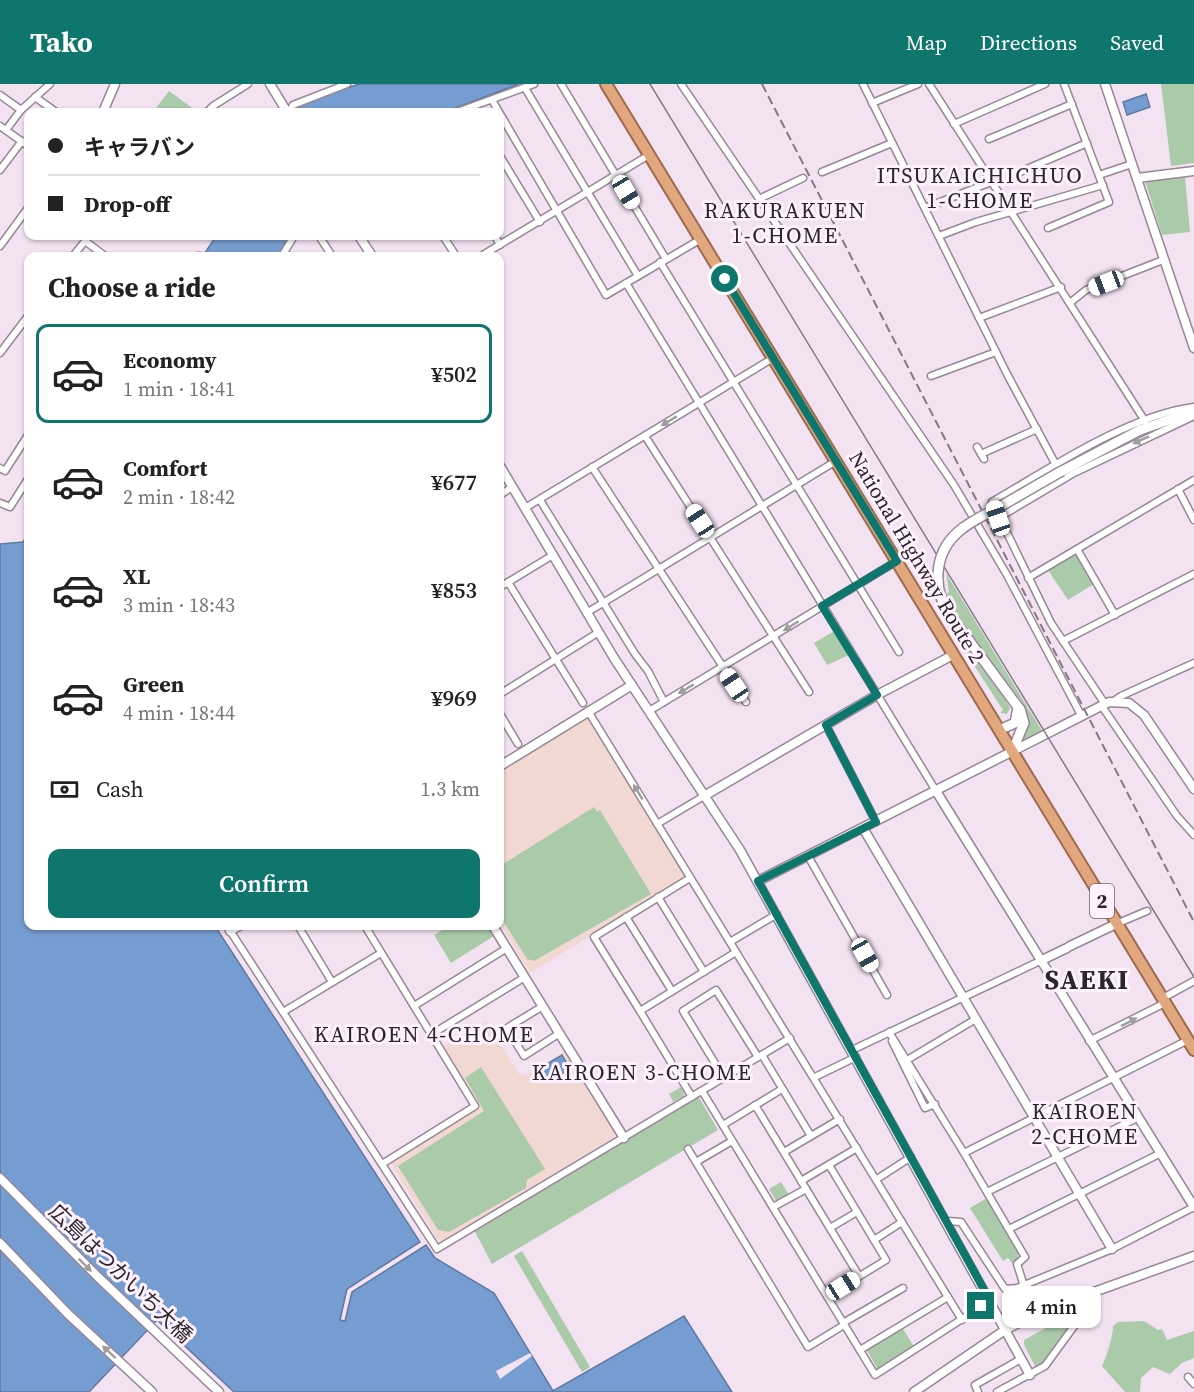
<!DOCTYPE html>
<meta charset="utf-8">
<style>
:root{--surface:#fff;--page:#f2f2f2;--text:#222;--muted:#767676;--line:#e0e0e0;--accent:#0f766e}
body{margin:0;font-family:"Source Serif 4","Noto Sans JP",serif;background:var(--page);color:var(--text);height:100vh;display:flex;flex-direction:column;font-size:22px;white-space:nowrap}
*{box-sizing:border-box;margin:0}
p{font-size:20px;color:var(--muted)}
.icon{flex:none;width:33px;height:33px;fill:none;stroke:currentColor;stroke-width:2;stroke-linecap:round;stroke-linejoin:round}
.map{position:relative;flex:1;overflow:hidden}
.panel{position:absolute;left:24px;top:168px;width:480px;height:678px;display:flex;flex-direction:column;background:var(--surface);border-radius:12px;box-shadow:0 2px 4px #0004}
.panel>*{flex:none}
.guide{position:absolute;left:24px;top:24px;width:480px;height:132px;border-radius:12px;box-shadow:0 2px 4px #0004;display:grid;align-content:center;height:132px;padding:0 24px;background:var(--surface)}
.end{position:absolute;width:27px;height:27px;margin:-14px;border:8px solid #0f766e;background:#fff;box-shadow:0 0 0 3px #fff}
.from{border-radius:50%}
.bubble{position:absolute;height:42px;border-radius:12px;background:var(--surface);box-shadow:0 2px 4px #0004;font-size:20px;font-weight:600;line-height:42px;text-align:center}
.car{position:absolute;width:18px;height:36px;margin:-18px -9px;border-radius:8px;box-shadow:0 0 4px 2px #0007;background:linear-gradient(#fff 24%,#345 0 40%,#fff 0 76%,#345 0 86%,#fff 0)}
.guide b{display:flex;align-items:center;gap:21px;height:57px;font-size:22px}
.guide b+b{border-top:2px solid var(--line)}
.guide i{width:15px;height:15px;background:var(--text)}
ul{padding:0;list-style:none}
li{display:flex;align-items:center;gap:18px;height:99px;margin:0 12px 9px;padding:0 12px;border:3px solid transparent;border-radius:12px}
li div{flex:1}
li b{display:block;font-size:22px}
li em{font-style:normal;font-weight:600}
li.on{border-color:var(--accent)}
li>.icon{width:54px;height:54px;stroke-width:1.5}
h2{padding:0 24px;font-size:27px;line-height:72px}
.pay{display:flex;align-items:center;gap:15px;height:66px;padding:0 24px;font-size:22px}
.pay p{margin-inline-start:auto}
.cta{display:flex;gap:12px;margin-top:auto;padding:12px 24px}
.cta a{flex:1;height:69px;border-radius:12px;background:var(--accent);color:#fff;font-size:24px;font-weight:600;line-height:69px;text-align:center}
header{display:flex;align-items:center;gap:36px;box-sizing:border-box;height:84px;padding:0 30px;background:var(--accent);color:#fff}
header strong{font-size:28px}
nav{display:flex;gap:33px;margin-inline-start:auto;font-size:21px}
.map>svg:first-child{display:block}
</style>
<header>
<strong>Tako</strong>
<nav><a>Map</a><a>Directions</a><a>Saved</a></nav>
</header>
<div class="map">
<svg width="1194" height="1308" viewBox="0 0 1194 1308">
<rect width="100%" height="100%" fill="#f3e3f2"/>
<!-- education -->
<g fill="#f2d8d3">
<polygon points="584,634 589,635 686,791 685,794 530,889 500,840 500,685"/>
<polygon points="486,937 519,990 525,991 565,967 615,1048 614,1053 442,1157 437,1155 390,1078 480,1023 443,963"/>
</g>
<!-- green -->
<g fill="#aacaaa">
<polygon points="1161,0 1194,0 1194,79 1171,82"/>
<polygon points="169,7 198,28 153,28"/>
<polygon points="1185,93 1190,148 1162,151 1145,97"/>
<polygon points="1076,469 1094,500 1068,516 1048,486"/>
<polygon points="946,489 1042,647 1022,656 1027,632 1022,618 950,523 945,511 949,508"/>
<polygon points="834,547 849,571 827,581 814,559"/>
<polygon points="956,549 1004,613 1010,624 1007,630 1000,629 1003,626 972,578"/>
<polygon points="594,723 597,728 600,726 651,810 534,877 527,875 500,832 500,782"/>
<polygon points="449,842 488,842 494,852 451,879 434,851"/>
<polygon points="481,983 545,1085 527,1096 526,1104 449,1148 438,1146 398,1082 484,1027 465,994"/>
<polygon points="683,1002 684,1012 673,1018 669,1010"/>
<polygon points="698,1012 718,1046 492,1180 474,1146"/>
<polygon points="781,1098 789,1111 777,1118 769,1105"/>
<polygon points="987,1114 1018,1165 1018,1176 1012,1179 1008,1174 1003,1177 970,1124"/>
<polygon points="522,1167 590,1283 582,1288 514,1172"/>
<polygon points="1084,1223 1041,1282 1036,1284 1024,1261 1024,1256"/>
<path d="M1144 1237 1158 1246 1162 1245 1167 1256 1194 1247V1274L1182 1279 1170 1290 1153 1283 1141 1294 1140 1308H1125L1102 1282C1107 1271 1113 1253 1113 1242L1118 1238Z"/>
<polygon points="902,1243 914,1263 880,1285 877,1284 866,1265"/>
</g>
<!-- water -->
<g fill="#769dd1" stroke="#6079a0" stroke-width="1.5">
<polygon points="359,0 519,0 445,28 294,28 298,21"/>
<polygon points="1146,10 1150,23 1127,31 1123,18"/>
<polygon points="216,152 290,152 278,172 203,172"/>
<polygon points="28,449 28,842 215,842 420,1158 347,1205 340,1236 345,1237 352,1208 426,1161 435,1174 494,1209 553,1307 684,1232 732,1308 234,1308 157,1236 89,1308 0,1308 0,460 23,458"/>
<polygon points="562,971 570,985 548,998 540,984"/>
</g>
<!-- pier -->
<polygon fill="#f3e3f2" points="530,1269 532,1272 500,1295 496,1287"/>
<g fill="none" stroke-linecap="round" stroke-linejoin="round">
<defs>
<g id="minor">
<polyline points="561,0 666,175"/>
<polyline points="681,0 954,401 1007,491 1081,631"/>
<polyline points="863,0 1007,290 1056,381"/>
<polyline points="929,0 1145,337"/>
<polyline points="525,4 638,192"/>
<polyline points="0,11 21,26"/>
<polyline points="35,13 56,28"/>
<polyline points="492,16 606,211 701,155"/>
<polyline points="872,19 918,0"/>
<polyline points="207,28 213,22 248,0"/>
<polyline points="289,28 293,21 347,0"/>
<polyline points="457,28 534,0"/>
<polyline points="954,40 1045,0"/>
<polyline points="0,42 28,62"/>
<polyline points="6,46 21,26 50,0"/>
<polyline points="989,55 1072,20"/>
<polyline points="500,72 540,138"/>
<polyline points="0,86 22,57"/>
<polyline points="822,88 892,59"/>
<polyline points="1013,91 1087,59"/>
<polyline points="1099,91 1132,80"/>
<polyline points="759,115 803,94"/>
<polyline points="925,124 991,98"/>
<polyline points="1048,144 1109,118 1064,0"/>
<polyline points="319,152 332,172"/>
<polyline points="443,152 456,172"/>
<polyline points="495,152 500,161"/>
<polyline points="939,152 976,138 1103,101"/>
<polyline points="85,157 105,172"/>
<polyline points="0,162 28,124"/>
<polyline points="73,172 89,152"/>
<polyline points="198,172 200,172"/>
<polyline points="282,172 294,152"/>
<polyline points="481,172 649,71"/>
<polyline points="660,178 899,568"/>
<polyline points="626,199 936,707"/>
<polyline points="1071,218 1086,206 1163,176"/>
<polyline points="979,234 1061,203"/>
<polyline points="0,269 28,232"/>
<polyline points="931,292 996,268"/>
<polyline points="645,352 809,608"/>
<polyline points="977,363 984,375"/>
<polyline points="981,370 1037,345"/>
<polyline points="592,383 746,618"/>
<polyline points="0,384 5,387 28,351"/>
<polyline points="1178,405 1194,436"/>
<polyline points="500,411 512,403"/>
<polyline points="540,416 635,570 648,587 664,618"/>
<polyline points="0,419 10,423 28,395"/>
<polyline points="525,424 773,274"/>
<polyline points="998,434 1074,389 1194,332"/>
<polyline points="1077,465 1115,531"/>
<polyline points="1028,494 1194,396"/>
<polyline points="508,498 583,619"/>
<polyline points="500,503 553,471"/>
<polyline points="588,528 836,377"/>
<polyline points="1063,557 1194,490"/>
<polyline points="500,610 599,548"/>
<polyline points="1114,617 1121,612 1194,579"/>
<path d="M1105 620 1051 539 992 418C1049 385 1129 331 1194 323"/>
<polyline points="1101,621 1177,732 1194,751"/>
<polyline points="588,627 962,1236"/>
<polyline points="649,627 897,477"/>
<polyline points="500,630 518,660"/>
<polyline points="826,641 876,738"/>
<polyline points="657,740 704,712"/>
<polyline points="808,772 887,911"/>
<polyline points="690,794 594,853 640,927 736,868"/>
<polyline points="658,813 704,888"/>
<polyline points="626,833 672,907"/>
<polyline points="1116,840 1147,827"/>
<polyline points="227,842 437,1165 790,954"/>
<polyline points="298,842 332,898"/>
<polyline points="365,842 475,1022 382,1080"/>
<polyline points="730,858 777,830"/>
<polyline points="414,922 507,864"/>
<polyline points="543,922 507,944 524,972 560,949"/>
<polyline points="640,927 692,1013"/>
<polyline points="283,928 381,869"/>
<polyline points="889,948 964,1069 1188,956"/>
<polyline points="432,950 525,893"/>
<polyline points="892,957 925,1024 935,1020"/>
<polyline points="1089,957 1161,921 1163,914 1194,897"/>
<polyline points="852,966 1040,877"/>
<polyline points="762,971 811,1052"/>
<polyline points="907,976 976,935"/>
<polyline points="815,993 856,973"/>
<polyline points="724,994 683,927 716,906 758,973"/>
<polyline points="702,1007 875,1291 990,1217"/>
<polyline points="755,1021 859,1192"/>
<polyline points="723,1041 782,1005"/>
<polyline points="688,1065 808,1263 844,1241"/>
<polyline points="784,1068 840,1035"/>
<polyline points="964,1069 1025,1173 1017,1180 1024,1202"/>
<polyline points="696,1078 732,1057"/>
<polyline points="877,1095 911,1073"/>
<polyline points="801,1097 857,1064"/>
<polyline points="987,1108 1137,1034"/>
<polyline points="773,1123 806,1105"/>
<polyline points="947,1137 961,1138 1005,1205 1017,1204 1112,1165 1194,1123"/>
<polyline points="830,1144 857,1128"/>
<polyline points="1009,1145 1159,1070"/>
<polyline points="874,1156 902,1138"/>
<polyline points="827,1212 886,1176 829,1081"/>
<polyline points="843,1239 903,1204"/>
<polyline points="860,1266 948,1213"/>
<polyline points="1188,1293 1194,1300"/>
<polyline points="978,1308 975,1301 1021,1275"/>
<polyline points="997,1308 1045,1282 1091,1219 1090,1208"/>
</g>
<g id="tertiary">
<polyline points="270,0 287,28"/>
<polyline points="1105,0 1194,264"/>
<polyline points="103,28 115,0"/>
<polyline points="1137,94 1194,87"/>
<polyline points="359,152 372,172"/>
<polyline points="500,382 614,574 740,766 1030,1291"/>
<polyline points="500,682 632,601"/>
<polyline points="936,707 1194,1123"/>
<polyline points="704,712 877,611 953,571"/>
<polyline points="863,744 1112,1165"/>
<polyline points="758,797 1109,618 1129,619 1144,631 1194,705"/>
<polyline points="493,842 624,1054"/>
<polyline points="230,847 239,842"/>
<polyline points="1070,862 1116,840"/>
<polyline points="1040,877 1067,864"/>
<polyline points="0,1094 98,1193 219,1308"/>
<polyline points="0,1159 68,1230 152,1308"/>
<polyline points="914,1308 1005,1246 1041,1227 1194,1172"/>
</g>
<g id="secondary">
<polyline points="1062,387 1140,346 1194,327"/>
<polyline points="951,532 1018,623 1015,639 999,646"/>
<polyline points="1012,668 1024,639 1020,625"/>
</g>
<polyline id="trunk" points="606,0 1194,966"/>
</defs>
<!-- minor casing -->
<use href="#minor" stroke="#978796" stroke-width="9"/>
<!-- tertiary casing -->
<use href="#tertiary" stroke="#978796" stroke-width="11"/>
<!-- secondary casing -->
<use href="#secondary" stroke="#978796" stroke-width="12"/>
<!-- trunk casing -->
<use href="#trunk" stroke="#9d6c4d" stroke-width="14"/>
<!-- minor -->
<use href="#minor" stroke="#fff" stroke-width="6"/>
<!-- tertiary -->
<use href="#tertiary" stroke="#fff" stroke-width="8"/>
<!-- secondary -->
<use href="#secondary" stroke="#fff" stroke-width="9"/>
<!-- trunk -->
<use href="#trunk" stroke="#e2a77f" stroke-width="10"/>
<!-- tram -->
<polyline stroke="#847a84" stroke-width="1.5" points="650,0 1194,893"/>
<!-- rail -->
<polyline stroke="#847a84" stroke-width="2" stroke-dasharray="9 4.5" stroke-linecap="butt" points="762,0 1194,838"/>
<defs>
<path id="secondary-bridge" d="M951 532C932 507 933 470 958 448 970 437 987 430 1001 422 1022 410 1042 398 1062 387"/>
</defs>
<!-- secondary-bridge casing -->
<use href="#secondary-bridge" stroke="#978796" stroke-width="12" stroke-linecap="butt"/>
<!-- secondary-bridge -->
<use href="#secondary-bridge" stroke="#fff" stroke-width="9"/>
</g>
<!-- one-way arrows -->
<defs><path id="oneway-solid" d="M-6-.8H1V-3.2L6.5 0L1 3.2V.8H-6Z" transform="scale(1.5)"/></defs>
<g fill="#a09da0">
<use href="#oneway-solid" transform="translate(669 337) rotate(149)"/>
<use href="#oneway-solid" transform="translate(1141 356) rotate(156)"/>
<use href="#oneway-solid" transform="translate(791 542) rotate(148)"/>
<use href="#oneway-solid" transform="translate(686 605) rotate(149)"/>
<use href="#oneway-solid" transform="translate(638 708) rotate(-121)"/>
<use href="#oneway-solid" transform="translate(1129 938) rotate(-27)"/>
<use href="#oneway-solid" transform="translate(85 1181) rotate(45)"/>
<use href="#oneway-solid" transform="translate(109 1268) rotate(-137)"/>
</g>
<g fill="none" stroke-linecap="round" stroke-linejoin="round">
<!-- route -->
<polyline stroke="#0f766e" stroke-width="8" points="725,195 897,477 822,522 877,611 826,641 876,738 758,797 976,1191 990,1217 981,1222"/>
</g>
<g text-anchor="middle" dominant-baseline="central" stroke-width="6" stroke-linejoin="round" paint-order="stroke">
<!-- shield labels -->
<rect fill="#fff1fe" stroke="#6b636b" stroke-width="1.5" x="1090" y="800" width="24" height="34" rx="4.5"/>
<g font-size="20" font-weight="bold" fill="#2c262c">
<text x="1102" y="817">2</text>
</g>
<!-- street labels -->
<g font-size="21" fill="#2c262c" stroke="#fff1fe">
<text transform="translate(917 473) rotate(59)">National Highway Route 2</text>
<text transform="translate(121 1189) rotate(44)">広島はつかいち大橋</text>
</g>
<!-- neighbourhood labels -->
<g font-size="22" letter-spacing="1.5" fill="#2c262c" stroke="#fff1fe">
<text x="980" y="91">ITSUKAICHICHUO<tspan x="980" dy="25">1-CHOME</tspan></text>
<text x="785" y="126">RAKURAKUEN<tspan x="785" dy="25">1-CHOME</tspan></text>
<text x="424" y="950">KAIROEN 4-CHOME</text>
<text x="642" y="988">KAIROEN 3-CHOME</text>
<text x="1085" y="1027">KAIROEN<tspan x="1085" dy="25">2-CHOME</tspan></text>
</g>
<!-- district labels -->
<g font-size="27" font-weight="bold" letter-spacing="1.5" fill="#2c262c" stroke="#fff1fe">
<text x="1087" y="895">SAEKI</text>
</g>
</g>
</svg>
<i class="end from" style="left:725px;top:195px"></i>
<i class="end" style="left:981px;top:1222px"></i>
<div class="bubble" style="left:1002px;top:1202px;width:99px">4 min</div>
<i class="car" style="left:626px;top:108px;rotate:149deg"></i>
<i class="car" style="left:1106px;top:199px;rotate:249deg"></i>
<i class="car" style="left:998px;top:434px;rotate:341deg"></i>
<i class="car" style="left:700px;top:437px;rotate:327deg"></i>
<i class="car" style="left:734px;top:601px;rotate:326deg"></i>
<i class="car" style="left:865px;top:871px;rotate:151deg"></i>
<i class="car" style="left:843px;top:1202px;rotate:58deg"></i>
<div class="guide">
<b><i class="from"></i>キャラバン</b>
<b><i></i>Drop-off</b>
</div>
<section class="panel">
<h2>Choose a ride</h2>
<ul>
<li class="on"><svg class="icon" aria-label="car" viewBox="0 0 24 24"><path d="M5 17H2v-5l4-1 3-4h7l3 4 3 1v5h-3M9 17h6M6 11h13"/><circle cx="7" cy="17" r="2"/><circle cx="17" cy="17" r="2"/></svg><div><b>Economy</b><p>1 min · 18:41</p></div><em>¥502</em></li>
<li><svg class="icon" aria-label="car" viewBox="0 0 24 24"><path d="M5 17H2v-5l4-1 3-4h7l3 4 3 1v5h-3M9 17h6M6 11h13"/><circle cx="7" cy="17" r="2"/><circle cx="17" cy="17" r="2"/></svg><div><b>Comfort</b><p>2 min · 18:42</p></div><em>¥677</em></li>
<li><svg class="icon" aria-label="car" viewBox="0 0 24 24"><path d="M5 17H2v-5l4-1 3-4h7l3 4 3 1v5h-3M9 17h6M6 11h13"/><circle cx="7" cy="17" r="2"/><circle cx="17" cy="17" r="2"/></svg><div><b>XL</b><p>3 min · 18:43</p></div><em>¥853</em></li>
<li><svg class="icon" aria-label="car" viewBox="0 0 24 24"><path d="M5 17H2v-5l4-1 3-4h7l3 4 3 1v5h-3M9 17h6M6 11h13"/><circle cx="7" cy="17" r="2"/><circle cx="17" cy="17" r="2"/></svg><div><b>Green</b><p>4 min · 18:44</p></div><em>¥969</em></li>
</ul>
<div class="pay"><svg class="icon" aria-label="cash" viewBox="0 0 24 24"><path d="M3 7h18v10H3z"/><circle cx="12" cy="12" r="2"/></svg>Cash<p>1.3 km</p></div>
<div class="cta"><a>Confirm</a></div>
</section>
</div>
